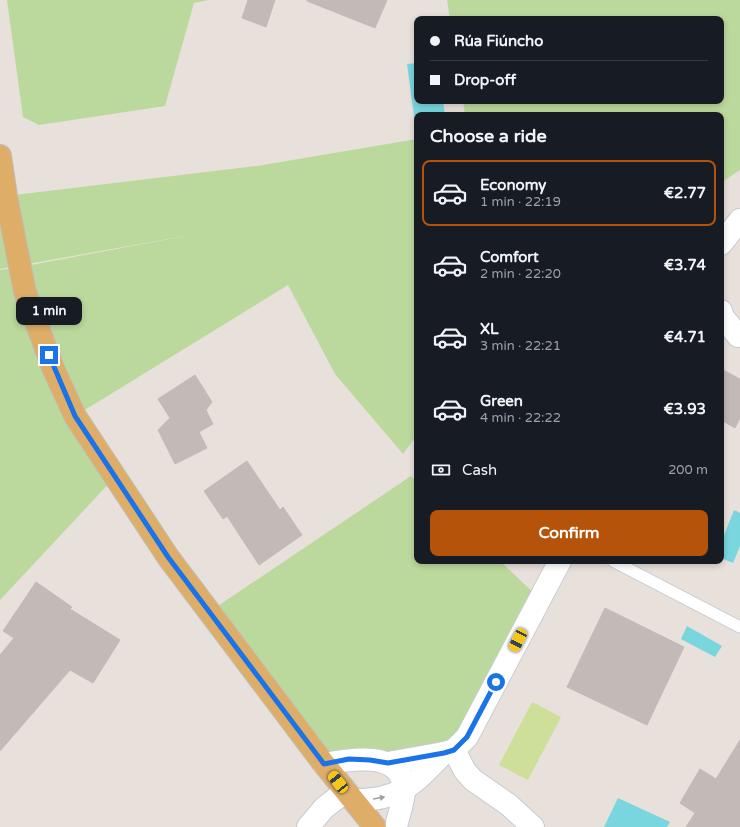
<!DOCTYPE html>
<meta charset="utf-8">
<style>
:root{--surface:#171b24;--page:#242831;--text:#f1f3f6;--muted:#9ea1a6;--line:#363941;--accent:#b45309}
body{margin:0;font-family:"Varela Round",sans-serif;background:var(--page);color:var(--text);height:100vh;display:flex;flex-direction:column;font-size:15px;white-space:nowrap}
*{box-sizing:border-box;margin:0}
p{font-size:13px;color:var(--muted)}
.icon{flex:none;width:22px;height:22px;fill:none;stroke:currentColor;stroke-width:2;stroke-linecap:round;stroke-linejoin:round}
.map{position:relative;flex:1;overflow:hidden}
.drawer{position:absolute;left:414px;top:112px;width:310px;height:452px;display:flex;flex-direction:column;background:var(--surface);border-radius:8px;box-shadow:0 2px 6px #0003}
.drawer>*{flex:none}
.hud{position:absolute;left:414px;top:16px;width:310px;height:88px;border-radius:8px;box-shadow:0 2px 6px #0003;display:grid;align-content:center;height:88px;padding:0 16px;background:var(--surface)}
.end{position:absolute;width:18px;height:18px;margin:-9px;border:5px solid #1a73e8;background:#fff;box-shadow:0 0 0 2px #fff}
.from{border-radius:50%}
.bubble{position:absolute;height:28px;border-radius:8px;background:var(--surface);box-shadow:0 2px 6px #0003;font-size:13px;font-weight:800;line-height:28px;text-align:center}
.car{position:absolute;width:12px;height:24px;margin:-12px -6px;border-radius:5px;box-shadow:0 0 3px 1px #0007;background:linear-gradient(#f5c518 24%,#345 0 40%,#f5c518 0 76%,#345 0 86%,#f5c518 0)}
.hud b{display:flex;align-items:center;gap:14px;height:38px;font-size:15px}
.hud b+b{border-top:1px solid var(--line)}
.hud i{width:10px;height:10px;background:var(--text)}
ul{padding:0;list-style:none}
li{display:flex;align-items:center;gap:12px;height:66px;margin:0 8px 6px;padding:0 8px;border:2px solid transparent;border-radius:8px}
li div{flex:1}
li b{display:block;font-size:15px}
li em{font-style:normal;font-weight:800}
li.current{border-color:var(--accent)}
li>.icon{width:36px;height:36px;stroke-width:1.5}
h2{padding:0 16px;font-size:18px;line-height:48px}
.pay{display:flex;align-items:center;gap:10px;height:44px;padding:0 16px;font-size:15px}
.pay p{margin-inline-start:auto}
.primary-button{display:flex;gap:8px;margin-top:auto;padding:8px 16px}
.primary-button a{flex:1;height:46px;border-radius:8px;background:var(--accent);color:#fff;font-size:16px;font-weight:800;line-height:46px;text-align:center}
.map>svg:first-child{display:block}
</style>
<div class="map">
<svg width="740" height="827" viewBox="0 0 740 827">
<rect width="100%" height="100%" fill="#e8e0da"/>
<!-- green -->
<g fill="#bcd99d">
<polygon points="7,0 208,0 194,3 165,106 39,125 23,117"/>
<polygon points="447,0 740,0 740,170 725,180 721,185 721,115 465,115 463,101 721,101 721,19 450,19"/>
<polygon points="417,139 417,435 403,454 335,374 288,285 75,416 115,477 0,600 0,270 20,267 196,234 0,269 0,153 6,196 257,166"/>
<polygon points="411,476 417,482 417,561 500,561 539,598 454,750 324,764 209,612"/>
</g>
<!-- pitch -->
<polygon fill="#cedf9a" points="532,702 561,717 528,780 499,765"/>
<!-- water -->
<g fill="#79d6df">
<polygon points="417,63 417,101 443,101 445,115 417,115 416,131 407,64"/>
<polygon points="734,510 740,513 740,546 733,563 721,558 721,543"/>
<polygon points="687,626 722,646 715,657 681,639"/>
<polygon points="618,798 670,822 667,827 604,827"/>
</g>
<!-- building -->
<g fill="#c1bab7" stroke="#c3bbb5">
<polygon points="248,0 275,0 266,27 242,18"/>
<polygon points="307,0 387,0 375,28 307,1"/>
<polygon points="721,369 740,379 740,418 735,428 721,420"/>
<polygon points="195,375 212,402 206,410 213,424 199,432 207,448 175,464 158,430 170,418 158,399"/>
<polygon points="247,461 280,510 283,507 302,535 259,565 227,516 223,519 204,491"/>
<polygon points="36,582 72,607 70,609 120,640 93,683 70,670 0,751 0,655 14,638 3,631"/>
<polygon points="605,608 684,647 647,725 567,687"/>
<polygon points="740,740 740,827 686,827 695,813 680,803 700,769 716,779"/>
</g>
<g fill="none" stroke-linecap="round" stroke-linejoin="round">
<defs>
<polyline id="service" points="613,561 740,627"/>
<g id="minor">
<polyline points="721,244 740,220"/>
<polyline points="721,311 723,317 738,336"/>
<polyline points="454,750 465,771 473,780 509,805 533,827"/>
<polyline points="388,763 444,753 454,750 467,737 560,561"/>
<path d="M324 764C350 759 401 750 404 788 405 799 398 816 396 827"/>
<path d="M353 800C364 800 376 800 387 796 411 790 427 770 444 753"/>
<polyline points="308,827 324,808 346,791"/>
</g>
<polyline id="primary" points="0,156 6,196 25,292 53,368 75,416 168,557 324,764 375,827"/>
</defs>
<!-- service casing -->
<use href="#service" stroke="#c6cbd4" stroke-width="13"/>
<!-- minor casing -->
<use href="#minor" stroke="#c6cbd4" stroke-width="24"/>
<!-- primary casing -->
<use href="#primary" stroke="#bebebe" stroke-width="24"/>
<!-- service -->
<use href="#service" stroke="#fff" stroke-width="11"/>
<!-- minor -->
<use href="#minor" stroke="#fff" stroke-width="22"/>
<!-- primary -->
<use href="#primary" stroke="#deae69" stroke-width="22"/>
</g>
<!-- one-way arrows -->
<defs><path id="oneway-solid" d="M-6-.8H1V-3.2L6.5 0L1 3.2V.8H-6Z"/></defs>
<use fill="#9e9e9e" href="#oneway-solid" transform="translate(379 798) rotate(-10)"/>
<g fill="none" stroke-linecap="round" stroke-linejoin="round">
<!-- route -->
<polyline stroke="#1a73e8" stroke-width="5" points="49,355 75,416 168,557 324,764 349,759 370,760 388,763 444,753 454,750 467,737 496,682"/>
</g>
</svg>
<i class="end from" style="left:496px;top:682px"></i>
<i class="end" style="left:49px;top:355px"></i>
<div class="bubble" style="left:16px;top:297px;width:66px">1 min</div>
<i class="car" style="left:518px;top:640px;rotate:207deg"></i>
<i class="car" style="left:338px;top:782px;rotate:322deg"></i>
<div class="hud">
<b><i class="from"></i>Rúa Fiúncho</b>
<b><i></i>Drop-off</b>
</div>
<section class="drawer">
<h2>Choose a ride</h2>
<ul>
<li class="current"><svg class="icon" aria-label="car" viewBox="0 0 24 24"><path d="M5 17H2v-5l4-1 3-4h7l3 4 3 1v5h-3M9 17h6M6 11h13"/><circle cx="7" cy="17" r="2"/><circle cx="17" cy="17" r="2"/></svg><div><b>Economy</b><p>1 min · 22:19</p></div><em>€2.77</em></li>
<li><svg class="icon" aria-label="car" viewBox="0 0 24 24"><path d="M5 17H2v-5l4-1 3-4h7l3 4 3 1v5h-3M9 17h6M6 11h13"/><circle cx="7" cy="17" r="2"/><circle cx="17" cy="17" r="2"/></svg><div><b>Comfort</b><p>2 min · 22:20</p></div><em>€3.74</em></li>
<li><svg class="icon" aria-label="car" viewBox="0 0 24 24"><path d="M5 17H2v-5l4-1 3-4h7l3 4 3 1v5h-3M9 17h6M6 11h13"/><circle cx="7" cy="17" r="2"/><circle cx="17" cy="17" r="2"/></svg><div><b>XL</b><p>3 min · 22:21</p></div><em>€4.71</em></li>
<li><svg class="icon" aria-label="car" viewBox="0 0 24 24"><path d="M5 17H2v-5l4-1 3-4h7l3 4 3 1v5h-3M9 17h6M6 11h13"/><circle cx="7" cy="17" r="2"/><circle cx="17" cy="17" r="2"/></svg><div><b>Green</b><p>4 min · 22:22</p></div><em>€3.93</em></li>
</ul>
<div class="pay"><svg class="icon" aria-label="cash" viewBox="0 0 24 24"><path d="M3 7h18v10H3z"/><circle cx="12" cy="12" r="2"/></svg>Cash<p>200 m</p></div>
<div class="primary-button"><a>Confirm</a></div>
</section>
</div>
